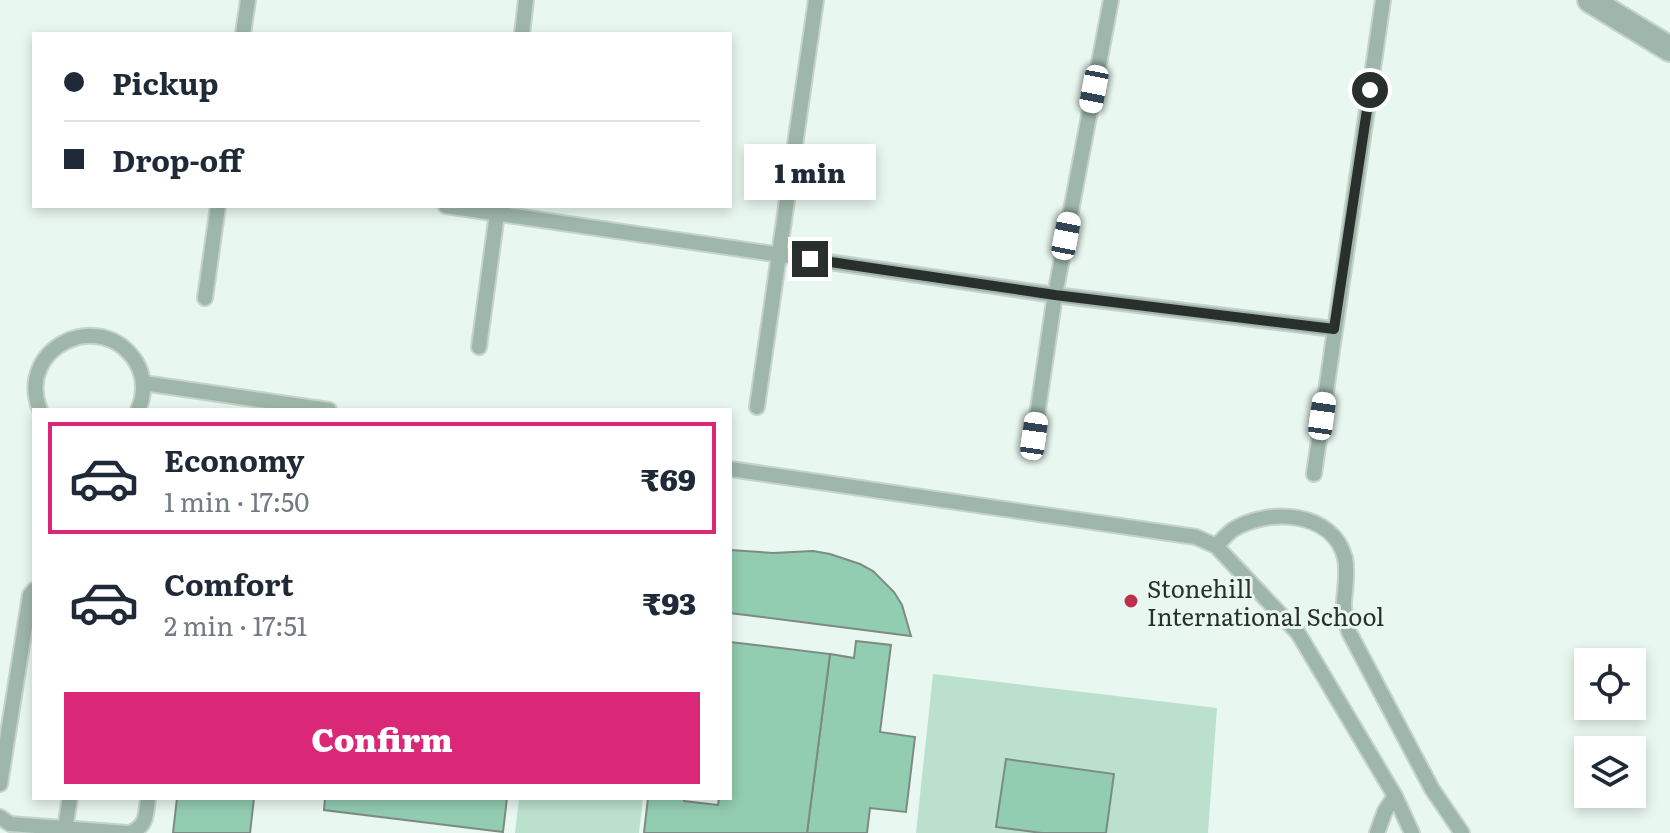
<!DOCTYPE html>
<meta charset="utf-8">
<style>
:root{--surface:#fff;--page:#f6f6f7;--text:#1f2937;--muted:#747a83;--line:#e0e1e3;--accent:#db2777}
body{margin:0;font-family:Literata,serif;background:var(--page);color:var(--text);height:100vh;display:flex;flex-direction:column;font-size:30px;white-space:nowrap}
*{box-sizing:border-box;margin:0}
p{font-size:26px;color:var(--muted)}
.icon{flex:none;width:44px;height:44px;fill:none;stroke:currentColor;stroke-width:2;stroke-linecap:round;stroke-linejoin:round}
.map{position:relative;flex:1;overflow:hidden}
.drawer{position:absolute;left:32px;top:408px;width:700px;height:392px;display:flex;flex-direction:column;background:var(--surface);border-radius:0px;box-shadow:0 4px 12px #0003}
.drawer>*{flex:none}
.hud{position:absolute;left:32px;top:32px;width:700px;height:176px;border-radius:0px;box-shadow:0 4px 12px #0003;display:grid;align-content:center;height:176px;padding:0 32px;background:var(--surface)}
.fabs{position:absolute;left:1574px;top:648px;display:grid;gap:16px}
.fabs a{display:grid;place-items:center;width:72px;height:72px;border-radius:0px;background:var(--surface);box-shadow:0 4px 12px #0003;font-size:40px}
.end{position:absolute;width:36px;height:36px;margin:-18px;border:10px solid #292f2c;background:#fff;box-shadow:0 0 0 4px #fff}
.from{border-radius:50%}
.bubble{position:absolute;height:56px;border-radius:0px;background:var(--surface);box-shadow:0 4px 12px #0003;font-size:26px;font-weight:800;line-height:56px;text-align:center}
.car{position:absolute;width:24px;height:48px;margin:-24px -12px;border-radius:10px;box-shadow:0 0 6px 2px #0007;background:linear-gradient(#fff 24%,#345 0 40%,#fff 0 76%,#345 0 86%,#fff 0)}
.hud b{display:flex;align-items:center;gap:28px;height:76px;font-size:30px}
.hud b+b{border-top:2px solid var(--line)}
.hud i{width:20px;height:20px;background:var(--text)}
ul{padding:14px 0 0;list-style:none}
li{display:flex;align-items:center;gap:24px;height:112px;margin:0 16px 12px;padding:0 16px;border:4px solid transparent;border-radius:0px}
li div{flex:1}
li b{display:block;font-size:30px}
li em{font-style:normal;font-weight:800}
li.active{border-color:var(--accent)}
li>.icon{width:72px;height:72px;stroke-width:1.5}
.action{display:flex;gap:16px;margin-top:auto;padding:16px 32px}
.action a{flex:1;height:92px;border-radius:0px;background:var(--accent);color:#fff;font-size:32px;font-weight:800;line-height:92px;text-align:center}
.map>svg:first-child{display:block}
</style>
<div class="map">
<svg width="1670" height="833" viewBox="0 0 1670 833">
<rect width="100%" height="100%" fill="#e8f7ef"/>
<!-- green -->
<g fill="#bbe1ce">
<polygon points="933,674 1217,708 1208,833 916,833"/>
<polygon points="519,798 643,798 639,833 515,833"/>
</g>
<!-- building -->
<g fill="#92ccb1" stroke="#7e8b84" stroke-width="2">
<polygon points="730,550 773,553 813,551 830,554 860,564 873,571 894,592 902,605 911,636 730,613"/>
<polygon points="856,641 891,645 880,732 915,737 906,812 870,808 867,833 807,833 830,654 854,658"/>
<polygon points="730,642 830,654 807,833 644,833 648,798 684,798 684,801 718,805 719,798 730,798"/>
<polygon points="1006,759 1114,774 1106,833 1042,833 996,827"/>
<polygon points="177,798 254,798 250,833 173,833"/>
<polygon points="325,798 507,798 503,832 324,810"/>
</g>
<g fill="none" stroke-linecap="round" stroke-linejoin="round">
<defs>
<g id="service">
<polyline points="243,34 248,0"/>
<polyline points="522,34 526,0"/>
<polyline points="446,206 1055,295 1334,329"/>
<polyline points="205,298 218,206"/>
<polyline points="479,347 498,206"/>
<polyline points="143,383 329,410"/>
<polyline points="757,407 816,0"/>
<path d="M40 410C15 348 101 306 136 362 145 377 145 395 138 410"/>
<polyline points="1034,436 1055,295 1111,0"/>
<polyline points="730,469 1196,537 1216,546 1298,633 1395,796 1412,833"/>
<polyline points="1314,474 1383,0"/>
<path d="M1216 546C1222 540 1228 533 1234 529 1269 508 1333 511 1345 558 1348 573 1345 587 1344 602 1343 611 1347 623 1349 632L1432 789 1462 833"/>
<polyline points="0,784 30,595 34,590"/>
<polyline points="0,817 10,824 127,833"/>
<polyline points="65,828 70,798"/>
<path d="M130 833C147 826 146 815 148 798"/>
<polyline points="1377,833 1385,811 1395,796"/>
</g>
<polyline id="tertiary" points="1590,0 1670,49"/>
</defs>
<!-- service casing -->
<use href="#service" stroke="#c6d3cc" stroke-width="18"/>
<!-- tertiary casing -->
<use href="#tertiary" stroke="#c6d3cc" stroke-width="28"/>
<!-- service -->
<use href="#service" stroke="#9eb7aa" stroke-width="14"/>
<!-- tertiary -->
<use href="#tertiary" stroke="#9eb7aa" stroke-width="24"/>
</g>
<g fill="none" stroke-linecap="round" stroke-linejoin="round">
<!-- route -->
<polyline stroke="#292f2c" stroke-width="10" points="810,259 1055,295 1334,329 1370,90"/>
</g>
<!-- markers -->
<circle fill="#be2e4d" stroke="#e8f7ef" stroke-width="3" cx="1131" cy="601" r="8"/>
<g text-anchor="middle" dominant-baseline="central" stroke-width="6" stroke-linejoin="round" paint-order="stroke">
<!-- poi labels -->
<g font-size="24" fill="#292f2c" stroke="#e8f7ef" text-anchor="start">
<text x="1147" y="587">Stonehill<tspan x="1147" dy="28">International School</tspan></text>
</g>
</g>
</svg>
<div class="fabs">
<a><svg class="icon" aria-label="locate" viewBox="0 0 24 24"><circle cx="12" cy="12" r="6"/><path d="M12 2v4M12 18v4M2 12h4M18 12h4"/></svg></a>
<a><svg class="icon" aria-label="layers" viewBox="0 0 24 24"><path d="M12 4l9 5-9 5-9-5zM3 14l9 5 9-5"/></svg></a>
</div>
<i class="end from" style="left:1370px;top:90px"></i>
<i class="end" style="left:810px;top:259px"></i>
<div class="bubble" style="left:744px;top:144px;width:132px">1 min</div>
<i class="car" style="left:1094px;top:89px;rotate:191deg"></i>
<i class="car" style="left:1066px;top:236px;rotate:11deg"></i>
<i class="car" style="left:1322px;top:416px;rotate:8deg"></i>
<i class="car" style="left:1034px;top:436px;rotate:8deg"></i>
<div class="hud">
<b><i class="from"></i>Pickup</b>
<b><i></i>Drop-off</b>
</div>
<section class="drawer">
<ul>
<li class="active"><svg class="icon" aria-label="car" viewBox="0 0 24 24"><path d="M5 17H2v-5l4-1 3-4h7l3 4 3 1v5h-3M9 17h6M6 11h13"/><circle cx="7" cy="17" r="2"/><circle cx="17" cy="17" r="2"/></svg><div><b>Economy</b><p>1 min · 17:50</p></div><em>₹69</em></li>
<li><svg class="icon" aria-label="car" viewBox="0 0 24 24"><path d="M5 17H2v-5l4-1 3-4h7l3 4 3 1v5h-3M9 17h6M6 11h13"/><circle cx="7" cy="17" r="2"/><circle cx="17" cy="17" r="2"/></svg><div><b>Comfort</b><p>2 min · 17:51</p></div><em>₹93</em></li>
</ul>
<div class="action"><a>Confirm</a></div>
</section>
</div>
